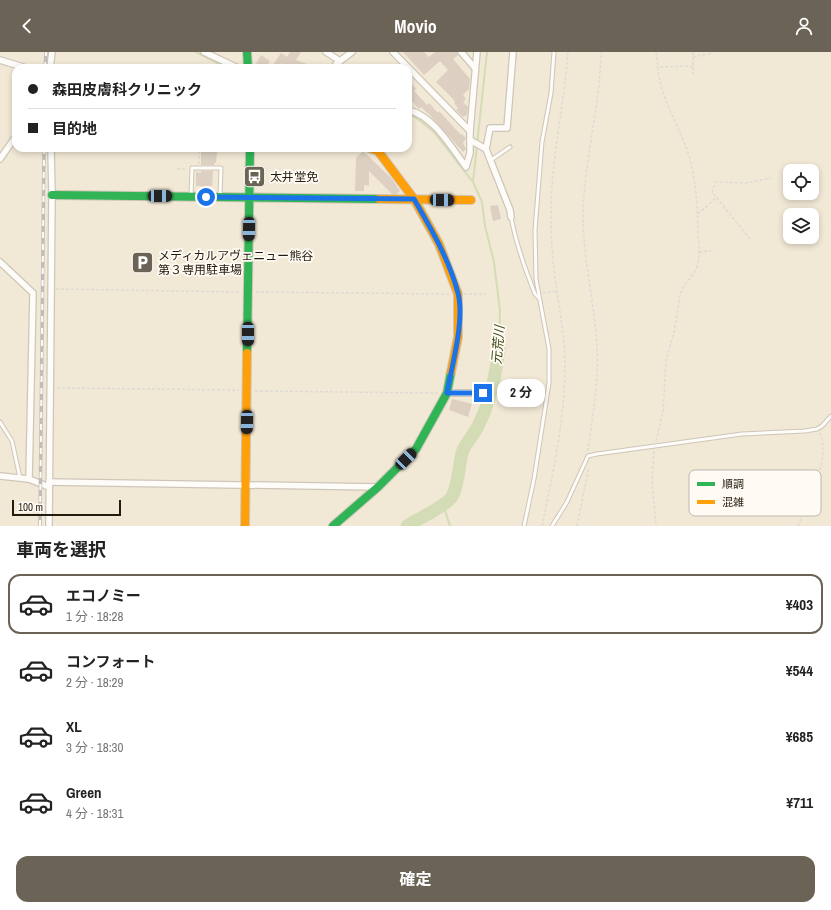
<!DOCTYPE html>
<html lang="ja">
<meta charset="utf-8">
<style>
:root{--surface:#fff;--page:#f2f2f2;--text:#222;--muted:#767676;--line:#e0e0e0;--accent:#6b6355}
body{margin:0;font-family:"Archivo Narrow","Noto Sans JP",sans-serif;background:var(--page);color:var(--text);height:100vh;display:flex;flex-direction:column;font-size:15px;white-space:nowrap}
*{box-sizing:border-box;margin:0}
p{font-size:13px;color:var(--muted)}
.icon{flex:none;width:22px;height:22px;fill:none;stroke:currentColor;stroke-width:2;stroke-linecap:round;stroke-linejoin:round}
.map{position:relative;height:474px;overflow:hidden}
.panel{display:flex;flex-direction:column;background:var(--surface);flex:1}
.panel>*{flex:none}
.guide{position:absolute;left:12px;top:12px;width:400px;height:88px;border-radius:12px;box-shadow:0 2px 6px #0003;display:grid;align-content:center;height:88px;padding:0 16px;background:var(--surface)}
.controls{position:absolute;left:783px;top:112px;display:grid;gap:8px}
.controls a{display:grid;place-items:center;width:36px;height:36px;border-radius:8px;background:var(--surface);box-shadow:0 2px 6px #0003;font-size:20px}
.scale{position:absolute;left:12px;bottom:10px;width:109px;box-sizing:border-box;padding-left:4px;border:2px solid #221b0f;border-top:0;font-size:11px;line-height:14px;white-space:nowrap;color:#221b0f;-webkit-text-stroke:3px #fffbf4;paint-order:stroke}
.end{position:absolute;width:18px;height:18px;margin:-9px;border:5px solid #1a73e8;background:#fff;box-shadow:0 0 0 2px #fff}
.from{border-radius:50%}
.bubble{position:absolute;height:28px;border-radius:12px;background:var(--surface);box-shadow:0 2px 6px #0003;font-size:13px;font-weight:700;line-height:28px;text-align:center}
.car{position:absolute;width:12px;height:24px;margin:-12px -6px;border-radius:5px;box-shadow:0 0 3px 1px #0007;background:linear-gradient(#222 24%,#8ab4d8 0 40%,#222 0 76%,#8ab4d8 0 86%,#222 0)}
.guide b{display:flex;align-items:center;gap:14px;height:38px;font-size:15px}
.guide b+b{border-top:1px solid var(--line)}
.guide i{width:10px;height:10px;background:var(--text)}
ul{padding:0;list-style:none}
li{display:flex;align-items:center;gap:12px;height:60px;margin:0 8px 6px;padding:0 8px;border:2px solid transparent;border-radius:12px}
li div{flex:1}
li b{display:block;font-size:15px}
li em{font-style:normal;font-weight:700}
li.on{border-color:var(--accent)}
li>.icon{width:36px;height:36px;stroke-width:1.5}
h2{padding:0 16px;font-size:18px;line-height:48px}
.primary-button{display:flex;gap:8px;margin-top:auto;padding:8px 16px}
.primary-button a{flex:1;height:46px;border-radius:12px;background:var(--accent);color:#fff;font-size:16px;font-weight:700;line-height:46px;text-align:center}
header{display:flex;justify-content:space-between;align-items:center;height:52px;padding:0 16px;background:var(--accent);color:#fff;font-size:18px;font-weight:700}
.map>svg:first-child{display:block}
</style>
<header><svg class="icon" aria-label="back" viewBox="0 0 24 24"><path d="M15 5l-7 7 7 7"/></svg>Movio<svg class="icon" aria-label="person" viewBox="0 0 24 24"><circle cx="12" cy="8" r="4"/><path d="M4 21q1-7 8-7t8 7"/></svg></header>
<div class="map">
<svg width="831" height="474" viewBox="0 0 831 474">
<rect width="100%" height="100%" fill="#f2e8d6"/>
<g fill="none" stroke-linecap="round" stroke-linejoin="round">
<!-- stream -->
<g stroke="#d3dcb4" stroke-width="2">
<polyline points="196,0 227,16"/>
<polyline points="408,62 415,65 433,79 473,130 482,150 485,174 494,210 500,259 499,295"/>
<polyline points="473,130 487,0"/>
<polyline points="443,452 450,474"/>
</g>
<!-- river -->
<path stroke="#d3dcb4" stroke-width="13" d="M407 474C419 466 441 457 451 446 458 436 459 413 462 401 465 391 475 382 479 372 491 348 496 322 499 295"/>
</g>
<!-- building -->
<g fill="#ddd0c2">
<polygon points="290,0 301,0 296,8 318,16 297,16 291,14 289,16 282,11 279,16 273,13 281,1 287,5"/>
<polygon points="403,0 424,0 429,5 435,0 457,0 458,3 453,7 470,27 469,37 463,43 466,47 463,50 468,55 467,63 463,65 456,58 458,56 454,51 455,50 453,47 436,30 448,18 440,9 424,23"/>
<polygon points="261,3 270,9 266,16 260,16 255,13"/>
<polygon points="408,28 416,37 414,39 427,53 429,51 438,61 439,59 461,83 462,82 466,86 463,91 466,97 463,100 431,64 421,55 419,57 410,47 411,46 408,45"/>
<polygon points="363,99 392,127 400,139 397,142 392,142 369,119 369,134 364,133 364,139 355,139 356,106"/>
<polygon points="201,100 217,100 216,111 214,111 214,113 201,113"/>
<polygon points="201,119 213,119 212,134 207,134 207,139 201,139 201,134 196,134 196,120 201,121"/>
<polygon points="498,153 501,167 493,169 490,154"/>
<polygon points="452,347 472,352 468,365 449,358"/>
</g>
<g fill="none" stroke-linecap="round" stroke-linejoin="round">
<defs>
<g id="lane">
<polyline points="491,108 510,95"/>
<polyline points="191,145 192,116 221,116 220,144"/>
<path d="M511 165C516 192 525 217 535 242L539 246"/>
<polyline points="0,370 12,389 20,426"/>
<polyline points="524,474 534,427 549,331 549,297 536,227 535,178 542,90 551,41 554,0"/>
<polyline points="552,474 567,450 588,404 597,402 742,382 805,379 817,377 822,374 831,364"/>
</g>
<g id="street">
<polyline points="204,0 238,16"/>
<polyline points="326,0 340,9"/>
<polyline points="393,0 470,79 477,0"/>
<polyline points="461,0 475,16"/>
<polyline points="0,8 26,16"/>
<polyline points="50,16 52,0"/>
<polyline points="335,16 336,12 352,0"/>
<path d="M408 58C434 64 451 95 466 115L470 101V79"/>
<polyline points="470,88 486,97 510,158 511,165"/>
<polyline points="486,97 490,76 507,76 513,0"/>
<polyline points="0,107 16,84"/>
<polyline points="0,210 33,241 29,427"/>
<polyline points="447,341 483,341"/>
<polyline points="0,424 29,427 49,435"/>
<polyline points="49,430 378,435"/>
<polyline points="49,474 52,143 51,96"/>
</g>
<g id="fast">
<polyline points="247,0 248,16"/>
<polyline points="52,143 379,147"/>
<polyline points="247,301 250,96"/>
<polyline points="333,474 378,435 416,397 447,341 451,320"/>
</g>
<g id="slow">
<polyline points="369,96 378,99 414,147 439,192 458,242 458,285 451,320"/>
<polyline points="379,147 471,148"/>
<polyline points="245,474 247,301"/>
</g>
</defs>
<!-- lane casing -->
<use href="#lane" stroke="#cec6b8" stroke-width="5"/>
<!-- street casing -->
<use href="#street" stroke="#cec6b8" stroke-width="8"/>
<!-- fast casing -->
<use href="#fast" stroke="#cec6b8" stroke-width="10"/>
<!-- slow casing -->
<use href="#slow" stroke="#cec6b8" stroke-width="10"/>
<!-- path -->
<g stroke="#dedad4" stroke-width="1.5" stroke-dasharray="3 2" stroke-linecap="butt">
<polyline points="656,0 658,15"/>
<polyline points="693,0 693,22"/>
<polyline points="693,5 713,1"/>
<polyline points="199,112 199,98"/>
<polyline points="177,117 187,117"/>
<polyline points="698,162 717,145"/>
<polyline points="750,187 712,140 716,130 746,131 771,126"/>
<polyline points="699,200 711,199"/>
<polyline points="56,237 241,240"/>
<polyline points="256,240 450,242"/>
<polyline points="543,241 557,239"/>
<polyline points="464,242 486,242"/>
<polyline points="57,336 239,338"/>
<polyline points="255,339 439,341"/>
<path d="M656 389 663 360 666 309 674 280 680 243C684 230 695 224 698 211 700 202 699 191 698 181 697 150 696 119 684 90 674 65 660 43 658 15L693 14"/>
<path d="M588 399C592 366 599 330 597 296 595 252 583 208 583 163 584 108 600 55 601 0"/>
<polyline points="654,399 652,428 656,474"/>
<path d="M542 474C553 421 566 361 565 307 564 276 557 247 554 217 552 199 551 180 551 162 551 108 564 54 568 0"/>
<polyline points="577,474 589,415"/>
<path d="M798 474C808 448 831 408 820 381"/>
</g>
<!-- lane -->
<use href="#lane" stroke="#fdfcf9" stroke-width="3"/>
<!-- street -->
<use href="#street" stroke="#fdfcf9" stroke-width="5.5"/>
<!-- fast -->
<use href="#fast" stroke="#30b455" stroke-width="8"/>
<!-- slow -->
<use href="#slow" stroke="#ff9f0a" stroke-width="8"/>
<defs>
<g id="rail">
<polyline points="45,16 46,0"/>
<polyline points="40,474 44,96"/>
</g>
</defs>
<!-- rail casing -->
<use href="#rail" stroke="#c1beba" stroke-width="3.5"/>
<!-- rail -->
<use href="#rail" stroke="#fffbf4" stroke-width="2" stroke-dasharray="6" stroke-linecap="butt"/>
</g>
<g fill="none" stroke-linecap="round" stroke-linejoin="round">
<!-- route -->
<path stroke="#1a73e8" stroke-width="5" d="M206 145 414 147C431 177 449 207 458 241 465 268 452 313 447 341H483"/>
</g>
<!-- icons -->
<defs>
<symbol id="bus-square" viewBox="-11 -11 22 22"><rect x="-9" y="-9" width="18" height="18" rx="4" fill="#6b6355" stroke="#fffbf4"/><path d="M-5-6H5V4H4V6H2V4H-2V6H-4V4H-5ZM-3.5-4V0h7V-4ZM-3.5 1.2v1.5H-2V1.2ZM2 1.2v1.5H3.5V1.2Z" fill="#fff"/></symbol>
<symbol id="parking-square" viewBox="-11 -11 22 22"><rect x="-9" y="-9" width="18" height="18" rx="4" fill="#6b6355" stroke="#fffbf4"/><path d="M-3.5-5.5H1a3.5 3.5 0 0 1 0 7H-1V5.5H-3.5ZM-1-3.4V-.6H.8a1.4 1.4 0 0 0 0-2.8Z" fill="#fff"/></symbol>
</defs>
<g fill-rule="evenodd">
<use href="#bus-square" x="242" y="112" width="25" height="25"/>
<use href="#parking-square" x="130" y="198" width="25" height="25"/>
</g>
<g text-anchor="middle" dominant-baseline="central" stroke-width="3.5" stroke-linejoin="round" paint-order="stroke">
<!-- poi labels -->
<g font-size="12" fill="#221b0f" stroke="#fffbf4" text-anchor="start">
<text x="270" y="125">太井堂免</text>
<text x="158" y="204">メディカルアヴェニュー熊谷<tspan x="158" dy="14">第３専用駐車場</tspan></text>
</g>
<!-- water labels -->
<g font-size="13" font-style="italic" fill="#37460f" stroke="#fffbf4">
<text transform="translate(498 293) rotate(-85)">元荒川</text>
</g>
</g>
<!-- legend -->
<rect x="689" y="418" width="132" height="46" rx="6" fill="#fffbf4" stroke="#bdb8af" stroke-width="1"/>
<rect x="697" y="430" width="18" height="4" fill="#30b455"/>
<rect x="697" y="448" width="18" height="4" fill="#ff9f0a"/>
<g font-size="11" fill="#221b0f">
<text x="722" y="436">順調</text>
<text x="722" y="454">混雑</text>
</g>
</svg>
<div class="controls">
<a><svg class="icon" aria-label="locate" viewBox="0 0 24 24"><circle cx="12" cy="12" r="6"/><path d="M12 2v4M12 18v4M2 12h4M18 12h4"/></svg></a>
<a><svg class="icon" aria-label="layers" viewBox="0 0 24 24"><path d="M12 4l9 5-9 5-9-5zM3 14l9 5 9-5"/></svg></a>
</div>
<div class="scale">100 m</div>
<i class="end from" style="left:206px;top:145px"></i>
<i class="end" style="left:483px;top:341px"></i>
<div class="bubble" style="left:497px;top:327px;width:48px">2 分</div>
<i class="car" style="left:160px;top:144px;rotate:90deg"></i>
<i class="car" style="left:442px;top:148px;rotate:91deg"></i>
<i class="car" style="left:249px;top:177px;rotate:181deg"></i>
<i class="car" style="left:248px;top:282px;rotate:180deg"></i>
<i class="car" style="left:247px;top:370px;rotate:181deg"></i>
<i class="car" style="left:406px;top:407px;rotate:45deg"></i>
<div class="guide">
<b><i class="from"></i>森田皮膚科クリニック</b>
<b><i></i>目的地</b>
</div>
</div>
<section class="panel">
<h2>車両を選択</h2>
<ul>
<li class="on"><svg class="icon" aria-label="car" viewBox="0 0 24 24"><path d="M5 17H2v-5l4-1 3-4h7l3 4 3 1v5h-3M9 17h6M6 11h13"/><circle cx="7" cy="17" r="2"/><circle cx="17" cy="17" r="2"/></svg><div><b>エコノミー</b><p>1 分 · 18:28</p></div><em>¥403</em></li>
<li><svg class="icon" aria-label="car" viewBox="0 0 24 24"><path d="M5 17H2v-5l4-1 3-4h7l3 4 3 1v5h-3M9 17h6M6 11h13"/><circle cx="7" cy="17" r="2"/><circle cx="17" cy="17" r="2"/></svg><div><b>コンフォート</b><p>2 分 · 18:29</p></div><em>¥544</em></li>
<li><svg class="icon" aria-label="car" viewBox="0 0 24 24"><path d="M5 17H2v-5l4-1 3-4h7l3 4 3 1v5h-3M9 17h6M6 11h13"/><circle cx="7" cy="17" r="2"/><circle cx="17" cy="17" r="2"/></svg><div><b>XL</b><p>3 分 · 18:30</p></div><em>¥685</em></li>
<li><svg class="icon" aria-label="car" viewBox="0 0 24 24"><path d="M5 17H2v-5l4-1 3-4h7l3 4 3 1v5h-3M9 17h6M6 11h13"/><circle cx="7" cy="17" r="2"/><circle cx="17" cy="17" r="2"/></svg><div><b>Green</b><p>4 分 · 18:31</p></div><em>¥711</em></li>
</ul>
<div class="primary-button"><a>確定</a></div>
</section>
